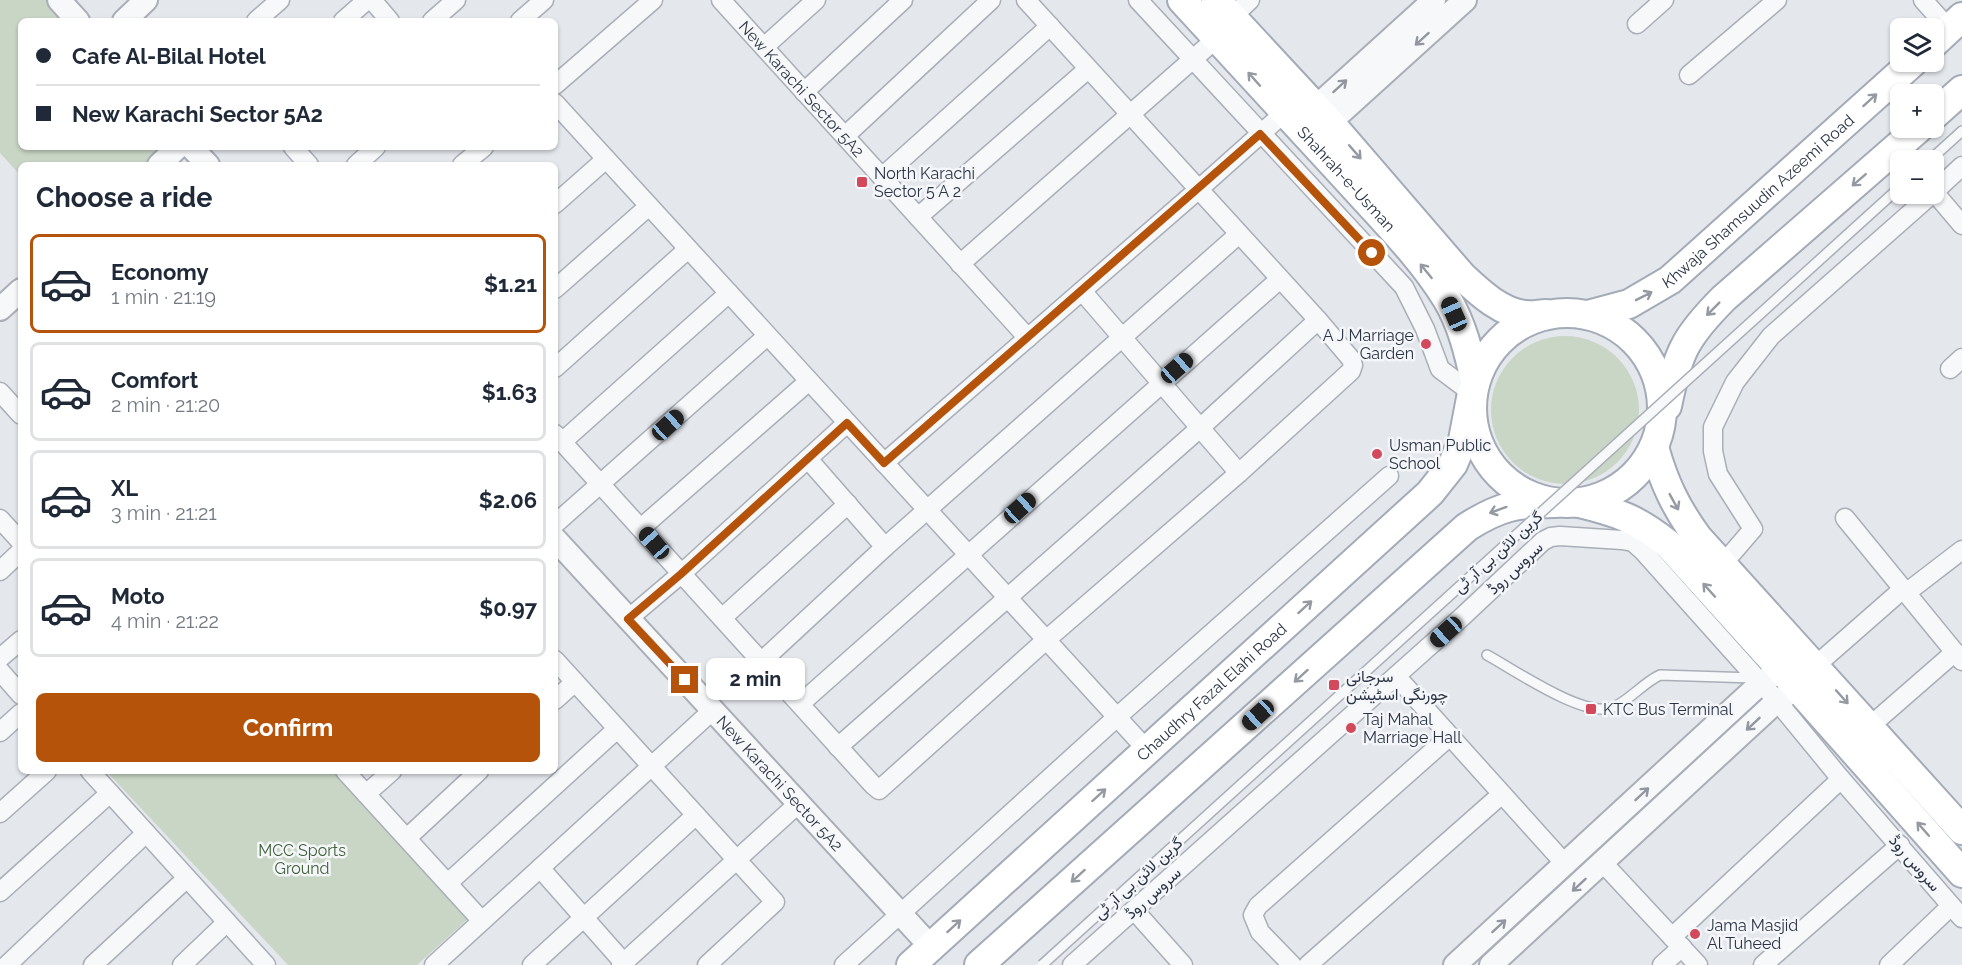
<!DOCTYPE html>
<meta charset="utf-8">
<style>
:root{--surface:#fff;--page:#f2f2f3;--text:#1f2937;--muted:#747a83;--line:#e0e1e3;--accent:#b45309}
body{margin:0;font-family:Raleway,Vazirmatn,sans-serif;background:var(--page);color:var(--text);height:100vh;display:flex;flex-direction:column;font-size:22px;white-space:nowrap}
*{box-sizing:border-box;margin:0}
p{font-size:20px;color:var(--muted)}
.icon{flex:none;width:33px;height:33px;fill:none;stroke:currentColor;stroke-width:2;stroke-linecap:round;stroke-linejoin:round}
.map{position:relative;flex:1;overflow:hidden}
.side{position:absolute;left:18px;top:162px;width:540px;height:612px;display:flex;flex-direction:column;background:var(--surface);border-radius:9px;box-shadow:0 2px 4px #0004}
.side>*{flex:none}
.banner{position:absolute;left:18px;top:18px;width:540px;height:132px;border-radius:9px;box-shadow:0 2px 4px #0004;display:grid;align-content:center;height:132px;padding:0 18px;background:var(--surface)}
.buttons{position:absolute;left:1890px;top:18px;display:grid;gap:12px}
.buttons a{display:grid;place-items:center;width:54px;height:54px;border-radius:9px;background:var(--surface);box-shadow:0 2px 4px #0004;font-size:30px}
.end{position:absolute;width:27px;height:27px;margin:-14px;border:8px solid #b45309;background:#fff;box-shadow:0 0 0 3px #fff}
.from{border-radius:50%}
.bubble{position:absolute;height:42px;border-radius:9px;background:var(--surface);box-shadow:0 2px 4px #0004;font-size:20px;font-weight:700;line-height:42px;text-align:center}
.car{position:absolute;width:18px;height:36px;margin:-18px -9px;border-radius:8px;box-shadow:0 0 4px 2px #0007;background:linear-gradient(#222 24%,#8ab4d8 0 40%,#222 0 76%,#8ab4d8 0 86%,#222 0)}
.banner b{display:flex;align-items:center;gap:21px;height:57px;font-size:22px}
.banner b+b{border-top:2px solid var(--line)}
.banner i{width:15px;height:15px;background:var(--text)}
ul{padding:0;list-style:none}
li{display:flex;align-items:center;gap:18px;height:99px;margin:0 12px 9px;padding:0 6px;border:3px solid var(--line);border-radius:9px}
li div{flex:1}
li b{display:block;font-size:22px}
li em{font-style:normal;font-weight:700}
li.on{border-color:var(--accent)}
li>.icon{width:54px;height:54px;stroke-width:1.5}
h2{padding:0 18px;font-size:27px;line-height:72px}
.button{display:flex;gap:12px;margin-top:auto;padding:12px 18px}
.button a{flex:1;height:69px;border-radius:9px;background:var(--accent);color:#fff;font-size:24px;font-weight:700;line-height:69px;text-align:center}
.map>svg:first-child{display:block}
</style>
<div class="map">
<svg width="1962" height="965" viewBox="0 0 1962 965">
<rect width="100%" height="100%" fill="#e4e7ec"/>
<!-- green -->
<g fill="#c9d6c5">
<polygon points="0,0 57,0 76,21 21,21 21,147 178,147 158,165 21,165 21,176 0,153"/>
<circle cx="1565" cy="410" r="74"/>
<polygon points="106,771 335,771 468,919 417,965 288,965"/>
</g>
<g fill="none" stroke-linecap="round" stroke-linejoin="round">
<defs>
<g id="service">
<polyline points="1930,160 1962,131"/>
<path d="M1487 655C1513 669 1586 720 1614 707 1631 699 1643 683 1660 675L1754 678"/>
</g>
<g id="minor">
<polyline points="372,0 390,21"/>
<path id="s1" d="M721 0 1028 338"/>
<polyline points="1138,0 1404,287 1425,329 1440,369 1472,393"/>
<polyline points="1923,0 1949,29"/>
<polyline points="1232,17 1250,0"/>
<polyline points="256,21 280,0"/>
<polyline points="343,21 367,0"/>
<polyline points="432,21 456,0"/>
<polyline points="520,21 544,0"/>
<polyline points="1637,24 1664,0"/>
<polyline points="764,47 816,0"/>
<polyline points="1689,75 1777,0"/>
<polyline points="555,85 653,0"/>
<polyline points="804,92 903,0"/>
<polyline points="555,103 1148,751"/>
<polyline points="845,136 991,0"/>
<polyline points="293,147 309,165"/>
<polyline points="356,165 376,147"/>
<polyline points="462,165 484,147"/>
<polyline points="882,177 1050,26"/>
<polyline points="1934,192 1962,225"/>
<polyline points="1934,192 1962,166"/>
<polyline points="555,204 606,159"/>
<polyline points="918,217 1088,69"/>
<polyline points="960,264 1217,38"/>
<polyline points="555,289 649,206"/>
<polyline points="1082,291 1239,473"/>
<polyline points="555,368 688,249"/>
<polyline points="1950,369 1962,358"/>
<polyline points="0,392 21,415"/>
<polyline points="555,434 873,785 879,790 1046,640 1239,473 1351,371 1353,365 1351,359 1318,320 1026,0"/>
<polyline points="562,442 729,293"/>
<polyline points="808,459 885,547"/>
<polyline points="884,463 1199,189 1284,113"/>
<polyline points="1845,518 1962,661"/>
<polyline points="0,519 21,542"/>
<polyline points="555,524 767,336"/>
<polyline points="641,528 809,381"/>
<polyline points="1722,565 1753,529 1718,474 1713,451 1713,427 1735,382 1771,336 1932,194"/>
<polyline points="0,571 21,551"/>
<polyline points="1906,593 1962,550"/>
<polyline points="722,618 848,504"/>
<polyline points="628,619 681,574 847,423"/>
<polyline points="0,658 21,640"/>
<polyline points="555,660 775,902 707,965"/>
<polyline points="762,661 885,547 1239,234"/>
<polyline points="1814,667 1903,589"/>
<polyline points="0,671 21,695"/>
<polyline points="1396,676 1566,865"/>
<polyline points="555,700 575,682"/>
<polyline points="800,704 1280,279"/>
<polyline points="1869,727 1955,652"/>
<polyline points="0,732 21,713"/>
<polyline points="838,747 1200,428 1318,320"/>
<polyline points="90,771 266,965"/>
<polyline points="345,771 482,921"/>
<polyline points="366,794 392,771"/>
<polyline points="0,813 47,771"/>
<polyline points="407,838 479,771"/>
<polyline points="1603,863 1698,965"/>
<polyline points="540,868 624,963"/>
<polyline points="448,883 617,729"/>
<polyline points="0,892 110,793"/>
<polyline points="1134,910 1183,965"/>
<polyline points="1672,937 1841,779"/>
<polyline points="7,965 146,833"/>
<polyline points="93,965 187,878"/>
<polyline points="182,965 227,922"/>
<polyline points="434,965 713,710"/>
<polyline points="532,965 696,815"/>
<polyline points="621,965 799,803"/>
<polyline points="844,965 1117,717 1389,476"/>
<polyline points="1072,965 1462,617 1543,541 1551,537 1560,536 1622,540 1633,542 1643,551 1777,701 1841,779 1962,918"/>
<polyline points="1292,965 1260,932 1253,915 1258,906 1450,736"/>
<polyline points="1308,965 1502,794"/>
<polyline points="1662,965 1682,947"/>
<polyline points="1763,965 1900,845"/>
<polyline points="1889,965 1951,906"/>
</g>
<g id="tertiary">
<polyline points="59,0 78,21"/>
<polyline points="124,21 146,0"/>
<polyline points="1304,118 1434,0"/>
<polyline points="1317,134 1465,0"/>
<polyline points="191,147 208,165"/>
<polyline points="159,165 178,147"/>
<polyline points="0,309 21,290"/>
<path id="s2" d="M555 539 931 947"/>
<polyline points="1455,965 1761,683 1782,669"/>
<polyline points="1491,965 1777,701 1798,688"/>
</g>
<g id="primary">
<path id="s3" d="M1182 0C1236 59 1291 118 1345 177 1380 216 1420 255 1447 299 1462 324 1469 353 1475 381"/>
<path d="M1216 0 1330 123 1462 276C1479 292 1502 314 1527 315 1533 316 1540 314 1546 314"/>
<polyline points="1934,43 1962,17"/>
<polyline points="1934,115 1962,90"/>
<circle cx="1567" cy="408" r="95"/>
<path id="s4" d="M1588 315 1629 304 1670 280 1913 62"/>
<path d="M1667 406C1678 352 1685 337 1724 298L1919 128"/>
<path d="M1654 447C1664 483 1676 508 1698 538L1962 830"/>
<path d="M1579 503C1617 512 1637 519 1668 544L1798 688 1962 873"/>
<path id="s5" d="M911 965 1430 493 1453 464 1463 440 1472 393"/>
<path d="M979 965 1467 527C1500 506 1517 503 1555 503"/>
</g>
</defs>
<!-- service casing -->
<use href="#service" stroke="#a9aeb7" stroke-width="12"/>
<!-- minor casing -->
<use href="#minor" stroke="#a9aeb7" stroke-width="21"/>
<!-- tertiary casing -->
<use href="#tertiary" stroke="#a9aeb7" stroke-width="26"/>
<!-- primary casing -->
<use href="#primary" stroke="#a3abb8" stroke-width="32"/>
<!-- service -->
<use href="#service" stroke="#f7f8fa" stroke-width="9"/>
<!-- minor -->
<use href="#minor" stroke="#f7f8fa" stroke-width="18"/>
<!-- tertiary -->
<use href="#tertiary" stroke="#f7f8fa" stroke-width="22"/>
<!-- primary -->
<use href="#primary" stroke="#fff" stroke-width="28"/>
<defs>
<polyline id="service-bridge" points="1042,965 1900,187"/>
</defs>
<!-- service-bridge casing -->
<use href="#service-bridge" stroke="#a9aeb7" stroke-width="12" stroke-linecap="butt"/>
<!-- service-bridge -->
<use href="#service-bridge" stroke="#f7f8fa" stroke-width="9"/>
</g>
<!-- one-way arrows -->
<defs><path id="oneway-shaft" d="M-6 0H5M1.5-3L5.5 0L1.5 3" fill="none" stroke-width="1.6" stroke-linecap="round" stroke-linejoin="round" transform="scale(1.5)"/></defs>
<g stroke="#9196a0">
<use href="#oneway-shaft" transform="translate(1422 39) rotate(138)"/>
<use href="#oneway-shaft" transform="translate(1340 86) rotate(-42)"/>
<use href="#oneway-shaft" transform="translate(1753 724) rotate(137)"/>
<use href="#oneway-shaft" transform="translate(1642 794) rotate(-43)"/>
<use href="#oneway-shaft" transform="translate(1579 885) rotate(137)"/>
<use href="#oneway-shaft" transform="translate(1499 926) rotate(-42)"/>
</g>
<g stroke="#959aa2">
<use href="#oneway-shaft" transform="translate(1254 79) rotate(-132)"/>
<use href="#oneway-shaft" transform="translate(1870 100) rotate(-42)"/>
<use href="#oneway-shaft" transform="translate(1355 152) rotate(49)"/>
<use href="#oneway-shaft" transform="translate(1859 180) rotate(139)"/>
<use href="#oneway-shaft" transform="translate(1426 271) rotate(-129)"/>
<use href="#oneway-shaft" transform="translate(1644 296) rotate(-27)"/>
<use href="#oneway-shaft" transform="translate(1713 309) rotate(135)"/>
<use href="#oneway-shaft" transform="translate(1674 502) rotate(61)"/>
<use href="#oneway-shaft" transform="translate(1498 510) rotate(160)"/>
<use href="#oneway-shaft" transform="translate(1709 590) rotate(-132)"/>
<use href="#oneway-shaft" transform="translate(1305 607) rotate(-42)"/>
<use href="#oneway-shaft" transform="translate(1301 676) rotate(138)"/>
<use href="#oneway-shaft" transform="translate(1842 697) rotate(48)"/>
<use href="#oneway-shaft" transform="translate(1099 795) rotate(-42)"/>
<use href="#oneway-shaft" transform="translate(1923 829) rotate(-131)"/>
<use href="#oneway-shaft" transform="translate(1078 876) rotate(138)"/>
<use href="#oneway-shaft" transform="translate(954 926) rotate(-42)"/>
</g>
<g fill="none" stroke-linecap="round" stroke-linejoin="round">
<!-- route -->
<polyline stroke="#b45309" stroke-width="8" points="685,680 628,619 681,574 847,423 884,463 1260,134 1372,253"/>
</g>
<!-- markers -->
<g fill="#d1495b" stroke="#f4f6f9" stroke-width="2">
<rect x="856" y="176" width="12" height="12" rx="3"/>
<circle cx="1426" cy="344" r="6"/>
<circle cx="1377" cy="454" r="6"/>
<rect x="1328" y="679" width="12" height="12" rx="3"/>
<rect x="1585" y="703" width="12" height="12" rx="3"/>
<circle cx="1351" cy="728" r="6"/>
<circle cx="1695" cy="934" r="6"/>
</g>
<g text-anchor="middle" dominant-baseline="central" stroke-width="5" stroke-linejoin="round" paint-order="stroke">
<!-- street labels -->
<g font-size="16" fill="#2b3445" stroke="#f4f6f9">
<text stroke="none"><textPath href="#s1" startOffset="120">New Karachi Sector 5A2</textPath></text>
<text stroke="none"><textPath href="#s3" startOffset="243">Shahrah-e-Usman</textPath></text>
<text stroke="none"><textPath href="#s4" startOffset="208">Khwaja Shamsuudin Azeemi Road</textPath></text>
<text transform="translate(1498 552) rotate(-42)">گرین لائن بی آر ٹی</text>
<text transform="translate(1515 568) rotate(-43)">سروس روڈ</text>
<text stroke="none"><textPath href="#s5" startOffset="406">Chaudhry Fazal Elahi Road</textPath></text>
<text stroke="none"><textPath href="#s2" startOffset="332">New Karachi Sector 5A2</textPath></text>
<text transform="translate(1915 863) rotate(49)">سروس روڈ</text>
<text transform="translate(1138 878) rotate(-42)">گرین لائن بی آر ٹی</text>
<text transform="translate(1153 893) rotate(-42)">سروس روڈ</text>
</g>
<!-- poi labels -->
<g font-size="16" fill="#2b3445" stroke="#f4f6f9" text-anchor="start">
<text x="874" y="173">North Karachi<tspan x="874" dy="18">Sector 5 A 2</tspan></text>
<text x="1414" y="335" text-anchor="end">A J Marriage<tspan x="1414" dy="18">Garden</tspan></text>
<text x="1389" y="445">Usman Public<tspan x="1389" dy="18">School</tspan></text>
<text x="1346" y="676">سرجانی<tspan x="1346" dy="18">چورنگی اسٹیشن</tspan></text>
<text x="1603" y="709">KTC Bus Terminal</text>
<text x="1363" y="719">Taj Mahal<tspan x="1363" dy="18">Marriage Hall</tspan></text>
<text x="1707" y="925">Jama Masjid<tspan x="1707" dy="18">Al Tuheed</tspan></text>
</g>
<!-- park labels -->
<g font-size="16" fill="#3f6138" stroke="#f4f6f9">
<text x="302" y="850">MCC Sports<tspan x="302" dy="18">Ground</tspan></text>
</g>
</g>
</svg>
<div class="buttons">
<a><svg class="icon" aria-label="layers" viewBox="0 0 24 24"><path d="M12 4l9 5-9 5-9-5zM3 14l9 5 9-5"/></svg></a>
<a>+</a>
<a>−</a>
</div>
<i class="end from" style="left:1372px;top:253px"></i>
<i class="end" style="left:685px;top:680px"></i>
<div class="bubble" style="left:706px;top:658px;width:99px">2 min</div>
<i class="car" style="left:1454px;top:314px;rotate:336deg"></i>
<i class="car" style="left:1177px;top:368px;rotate:49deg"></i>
<i class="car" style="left:668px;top:425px;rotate:48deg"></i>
<i class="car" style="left:1020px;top:508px;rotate:48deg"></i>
<i class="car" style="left:654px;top:543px;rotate:319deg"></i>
<i class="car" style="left:1446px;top:632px;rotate:228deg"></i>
<i class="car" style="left:1258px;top:715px;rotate:228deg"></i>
<div class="banner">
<b><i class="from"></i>Cafe Al-Bilal Hotel</b>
<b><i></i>New Karachi Sector 5A2</b>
</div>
<section class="side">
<h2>Choose a ride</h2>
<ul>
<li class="on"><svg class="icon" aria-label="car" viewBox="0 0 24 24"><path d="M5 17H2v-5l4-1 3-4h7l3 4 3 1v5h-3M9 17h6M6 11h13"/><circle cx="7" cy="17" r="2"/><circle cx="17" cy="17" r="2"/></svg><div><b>Economy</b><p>1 min · 21:19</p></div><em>$1.21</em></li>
<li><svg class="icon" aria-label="car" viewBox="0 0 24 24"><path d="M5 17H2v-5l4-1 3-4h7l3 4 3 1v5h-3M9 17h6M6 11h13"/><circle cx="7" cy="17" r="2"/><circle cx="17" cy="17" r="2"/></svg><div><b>Comfort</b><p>2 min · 21:20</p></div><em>$1.63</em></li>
<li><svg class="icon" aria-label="car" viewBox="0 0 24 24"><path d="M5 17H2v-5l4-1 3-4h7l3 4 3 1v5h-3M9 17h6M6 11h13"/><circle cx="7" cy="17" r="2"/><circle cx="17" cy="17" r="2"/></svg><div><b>XL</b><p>3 min · 21:21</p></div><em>$2.06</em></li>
<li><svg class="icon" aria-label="car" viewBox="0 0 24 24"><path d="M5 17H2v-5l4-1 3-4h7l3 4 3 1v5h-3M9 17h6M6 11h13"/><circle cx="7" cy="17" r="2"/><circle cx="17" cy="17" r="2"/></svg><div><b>Moto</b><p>4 min · 21:22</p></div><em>$0.97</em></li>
</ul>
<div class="button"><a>Confirm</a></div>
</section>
</div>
